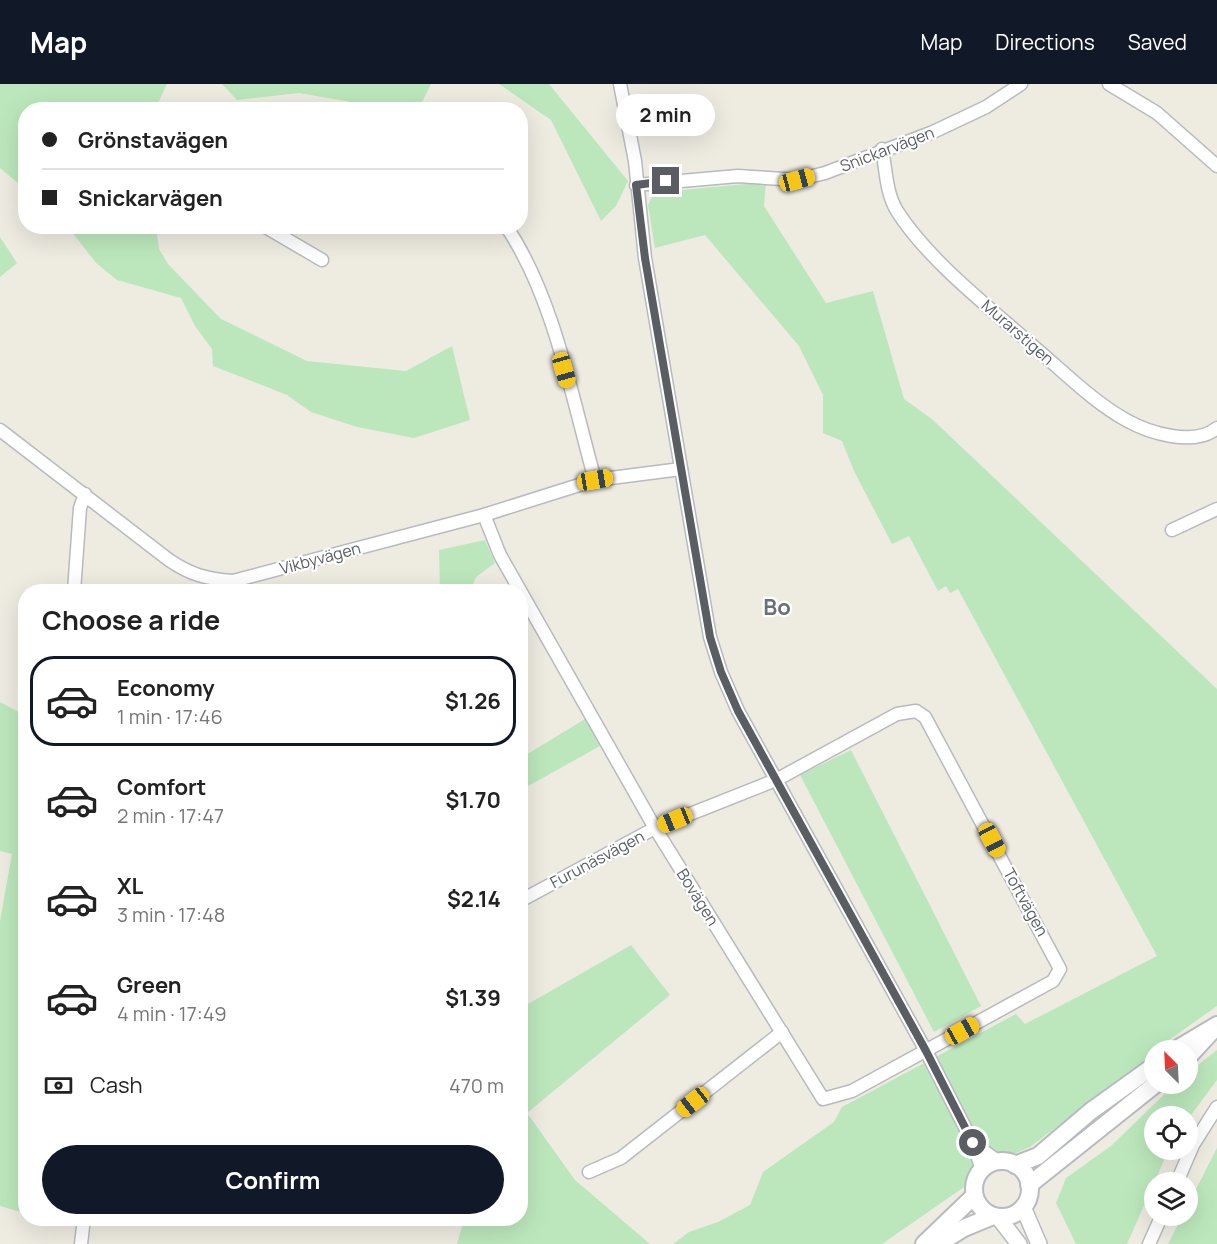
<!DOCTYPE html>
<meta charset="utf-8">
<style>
:root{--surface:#fff;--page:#f6f6f6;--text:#222;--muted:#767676;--line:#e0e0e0;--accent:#111827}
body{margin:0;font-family:Manrope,sans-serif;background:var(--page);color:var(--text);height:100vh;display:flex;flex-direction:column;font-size:22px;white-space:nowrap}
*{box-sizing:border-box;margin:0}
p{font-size:20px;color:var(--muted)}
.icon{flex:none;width:33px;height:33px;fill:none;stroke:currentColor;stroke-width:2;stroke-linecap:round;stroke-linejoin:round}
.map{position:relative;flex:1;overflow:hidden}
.details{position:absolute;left:18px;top:500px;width:510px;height:642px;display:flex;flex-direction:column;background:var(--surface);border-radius:24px;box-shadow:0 6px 24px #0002}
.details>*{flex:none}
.guide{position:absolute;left:18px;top:18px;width:510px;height:132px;border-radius:24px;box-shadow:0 6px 24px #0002;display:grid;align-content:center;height:132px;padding:0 24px;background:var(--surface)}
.needle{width:39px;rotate:336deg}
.fabs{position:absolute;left:1144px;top:956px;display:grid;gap:12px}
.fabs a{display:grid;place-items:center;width:54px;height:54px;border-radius:50%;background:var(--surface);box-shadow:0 6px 24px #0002;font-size:30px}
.end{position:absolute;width:27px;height:27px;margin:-14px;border:8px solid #5a5e63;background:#fff;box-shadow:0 0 0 3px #fff}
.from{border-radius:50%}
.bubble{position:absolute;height:42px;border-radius:21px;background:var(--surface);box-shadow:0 6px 24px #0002;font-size:20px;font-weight:700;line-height:42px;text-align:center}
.car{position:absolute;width:18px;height:36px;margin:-18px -9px;border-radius:8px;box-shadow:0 0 4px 2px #0007;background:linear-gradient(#f5c518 24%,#345 0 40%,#f5c518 0 76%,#345 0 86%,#f5c518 0)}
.guide b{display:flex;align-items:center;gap:21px;height:57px;font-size:22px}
.guide b+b{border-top:2px solid var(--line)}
.guide i{width:15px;height:15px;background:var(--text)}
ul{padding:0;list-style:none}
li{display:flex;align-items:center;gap:18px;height:90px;margin:0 12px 9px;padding:0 12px;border:3px solid transparent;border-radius:24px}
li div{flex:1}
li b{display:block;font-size:22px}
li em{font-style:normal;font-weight:700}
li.current{border-color:var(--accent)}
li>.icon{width:54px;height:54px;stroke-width:1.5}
h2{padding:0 24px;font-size:27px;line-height:72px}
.pay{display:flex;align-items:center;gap:15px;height:66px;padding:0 24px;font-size:22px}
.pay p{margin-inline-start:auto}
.action{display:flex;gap:12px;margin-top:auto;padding:12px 24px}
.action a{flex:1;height:69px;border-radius:36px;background:var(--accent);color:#fff;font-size:24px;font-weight:700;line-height:69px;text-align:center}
header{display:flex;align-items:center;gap:36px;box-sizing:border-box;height:84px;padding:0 30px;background:var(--accent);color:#fff}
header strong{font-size:28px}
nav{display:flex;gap:33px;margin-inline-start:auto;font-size:21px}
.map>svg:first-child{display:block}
</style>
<header>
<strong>Map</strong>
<nav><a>Map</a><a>Directions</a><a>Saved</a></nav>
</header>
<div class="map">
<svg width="1217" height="1160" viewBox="0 0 1217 1160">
<rect width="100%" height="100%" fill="#eeebe1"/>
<!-- green -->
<g fill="#bce7bc">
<polygon points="0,0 167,0 155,25 26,26 25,105 0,84"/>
<polygon points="222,0 431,0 418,26 391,25 299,9 237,16"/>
<polygon points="499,0 549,0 628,97 616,122 601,137 551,36"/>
<polygon points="766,98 764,122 826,219 873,207 904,315 933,336 1217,605 1217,922 1155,966 1155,969 1030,1063 1009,1072 998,1070 971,1090 967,1101 882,1160 673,1160 689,1148 718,1138 750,1121 763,1088 834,1038 842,1023 1016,930 1025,940 1157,872 958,505 950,509 946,502 938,507 909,452 892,460 854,387 842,357 823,349 823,311 799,262 705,151 655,164 648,121 652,113 672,107"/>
<polygon points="68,143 156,143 159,165 168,180 221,235 307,277 406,287 452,262 470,336 414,354 357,343 311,328 287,311 213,282 212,265 195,242 181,214 117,196 96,179"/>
<polygon points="0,153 17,179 0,193"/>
<polygon points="485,456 495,479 476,493 470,507 440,507 439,466"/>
<polygon points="0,618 26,632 26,1109 21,1128 0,1122 0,837 12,770 0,767"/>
<polygon points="585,635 600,662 521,706 521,674"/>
<polygon points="851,666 981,922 934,948 800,691"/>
<polygon points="631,861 670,911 527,1029 575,1096 650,1160 457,1160 463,1139 461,1134 520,1134 521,924"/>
<polygon points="1217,966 1217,996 1188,1035 1188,1032 1155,1032 1155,1065 1169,1065 1127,1160 1076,1160 1056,1119 1066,1094 1111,1062 1176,999 1188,999 1188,989"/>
<polygon points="1217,1064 1217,1160 1168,1160 1183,1131 1188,1131 1188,1121"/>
</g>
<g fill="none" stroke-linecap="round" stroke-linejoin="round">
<defs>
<g id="minor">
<polyline points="620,0 635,77 645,174 710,553 721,588 738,627 926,967 973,1059 982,1086"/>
<polyline points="1109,0 1157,29 1217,82"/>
<polyline points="261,26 295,26"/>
<path d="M882 65C886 86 886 109 897 127 928 176 989 223 1033 262 1063 287 1092 317 1126 336 1149 349 1194 363 1217 344"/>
<polyline points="636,101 738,92 797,96 825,89 933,48 986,23 1021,0"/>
<polyline points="264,142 322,176"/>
<path d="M506 142C554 213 572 314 595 396"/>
<path d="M0 346 169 476C191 491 207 495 233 497L484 431 595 396 681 385"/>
<polyline points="484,431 500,471 655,744 823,1015 852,1007 1053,897 1060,885 925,633 916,627 897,630 776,696 655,744 520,817"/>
<polyline points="1172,446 1217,425"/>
<polyline points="74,507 80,424 85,410"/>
<polyline points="973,1059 999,1078"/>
<polyline points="589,1088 621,1074 782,948"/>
<polyline points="1177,1098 1193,1061 1217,1023"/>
<polyline points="81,1160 84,1134"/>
<polyline points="1149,1160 1162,1131"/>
</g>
<g id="tertiary">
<polyline points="1023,1123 1039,1160"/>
<polyline points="998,1133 1019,1160"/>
</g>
<g id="secondary">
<polyline points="1175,966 1217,941"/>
<polyline points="1188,973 1212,947"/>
<circle cx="1002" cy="1105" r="28"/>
<polyline points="1015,1081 1038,1072 1091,1027 1155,981"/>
<polyline points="1029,1101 1157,999"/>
<polyline points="924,1160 974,1112"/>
<polyline points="938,1160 964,1144 993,1132"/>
</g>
</defs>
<!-- minor casing -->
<use href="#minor" stroke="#b7babf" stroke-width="15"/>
<!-- tertiary casing -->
<use href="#tertiary" stroke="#b7babf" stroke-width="18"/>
<!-- secondary casing -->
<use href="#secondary" stroke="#b7bbc1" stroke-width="20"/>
<!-- minor -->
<use href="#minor" stroke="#fff" stroke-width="12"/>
<!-- tertiary -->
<use href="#tertiary" stroke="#fff" stroke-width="15"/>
<!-- secondary -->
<use href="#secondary" stroke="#fff" stroke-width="16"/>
</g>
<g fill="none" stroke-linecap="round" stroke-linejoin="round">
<!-- route -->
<polyline stroke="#5a5e63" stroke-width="8" points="666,97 636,101 645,174 710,553 721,588 738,627 926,967 973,1059"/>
</g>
<g text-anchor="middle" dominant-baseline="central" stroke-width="4.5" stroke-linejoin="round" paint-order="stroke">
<!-- street labels -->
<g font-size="16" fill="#5a5e63" stroke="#fff">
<text transform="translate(887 65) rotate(-21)">Snickarvägen</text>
<text transform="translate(1018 248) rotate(41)">Murarstigen</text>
<text transform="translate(320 474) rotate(-15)">Vikbyvägen</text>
<text transform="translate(597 775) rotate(-28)">Furunäsvägen</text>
<text transform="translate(698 813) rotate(58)">Bovägen</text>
<text transform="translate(1026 818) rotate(61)">Toftvägen</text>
</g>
<!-- district labels -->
<g font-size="22" font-weight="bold" fill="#6b7075" stroke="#fff">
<text x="777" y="523">Bo</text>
</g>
</g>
</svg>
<div class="fabs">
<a><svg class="needle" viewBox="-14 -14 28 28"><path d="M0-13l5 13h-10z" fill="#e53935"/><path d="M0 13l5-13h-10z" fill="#767676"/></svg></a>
<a><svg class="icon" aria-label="locate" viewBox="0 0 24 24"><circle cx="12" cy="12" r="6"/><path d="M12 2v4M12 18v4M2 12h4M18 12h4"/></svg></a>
<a><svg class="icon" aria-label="layers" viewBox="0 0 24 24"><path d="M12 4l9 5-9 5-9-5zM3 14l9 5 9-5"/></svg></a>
</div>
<i class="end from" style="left:973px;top:1059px"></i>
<i class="end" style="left:666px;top:97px"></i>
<div class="bubble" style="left:616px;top:10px;width:99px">2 min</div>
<i class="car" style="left:797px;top:96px;rotate:75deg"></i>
<i class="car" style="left:564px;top:286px;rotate:164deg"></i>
<i class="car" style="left:595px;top:396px;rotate:80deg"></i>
<i class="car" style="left:675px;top:736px;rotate:248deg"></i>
<i class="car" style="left:992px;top:756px;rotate:152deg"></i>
<i class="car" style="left:962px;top:947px;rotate:61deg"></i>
<i class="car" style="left:693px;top:1018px;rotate:232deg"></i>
<div class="guide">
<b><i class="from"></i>Grönstavägen</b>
<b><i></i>Snickarvägen</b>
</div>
<section class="details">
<h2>Choose a ride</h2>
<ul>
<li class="current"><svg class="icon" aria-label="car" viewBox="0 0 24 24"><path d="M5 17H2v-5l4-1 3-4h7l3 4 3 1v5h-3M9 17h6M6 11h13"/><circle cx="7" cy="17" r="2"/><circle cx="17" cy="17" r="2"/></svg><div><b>Economy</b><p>1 min · 17:46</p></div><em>$1.26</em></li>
<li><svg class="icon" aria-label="car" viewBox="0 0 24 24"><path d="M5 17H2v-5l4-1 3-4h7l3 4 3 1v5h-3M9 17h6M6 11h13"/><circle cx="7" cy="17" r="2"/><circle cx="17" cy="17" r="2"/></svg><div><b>Comfort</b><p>2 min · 17:47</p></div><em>$1.70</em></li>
<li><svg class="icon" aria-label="car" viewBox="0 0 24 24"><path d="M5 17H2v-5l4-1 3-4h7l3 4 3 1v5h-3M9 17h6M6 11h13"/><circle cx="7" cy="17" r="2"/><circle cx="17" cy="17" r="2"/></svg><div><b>XL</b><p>3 min · 17:48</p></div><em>$2.14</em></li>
<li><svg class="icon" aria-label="car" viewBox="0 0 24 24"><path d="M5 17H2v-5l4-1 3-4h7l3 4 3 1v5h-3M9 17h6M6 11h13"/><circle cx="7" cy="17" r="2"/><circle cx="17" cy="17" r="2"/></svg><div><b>Green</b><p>4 min · 17:49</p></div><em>$1.39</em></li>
</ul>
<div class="pay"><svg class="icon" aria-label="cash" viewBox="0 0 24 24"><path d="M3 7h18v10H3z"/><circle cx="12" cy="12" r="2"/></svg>Cash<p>470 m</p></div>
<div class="action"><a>Confirm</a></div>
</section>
</div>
